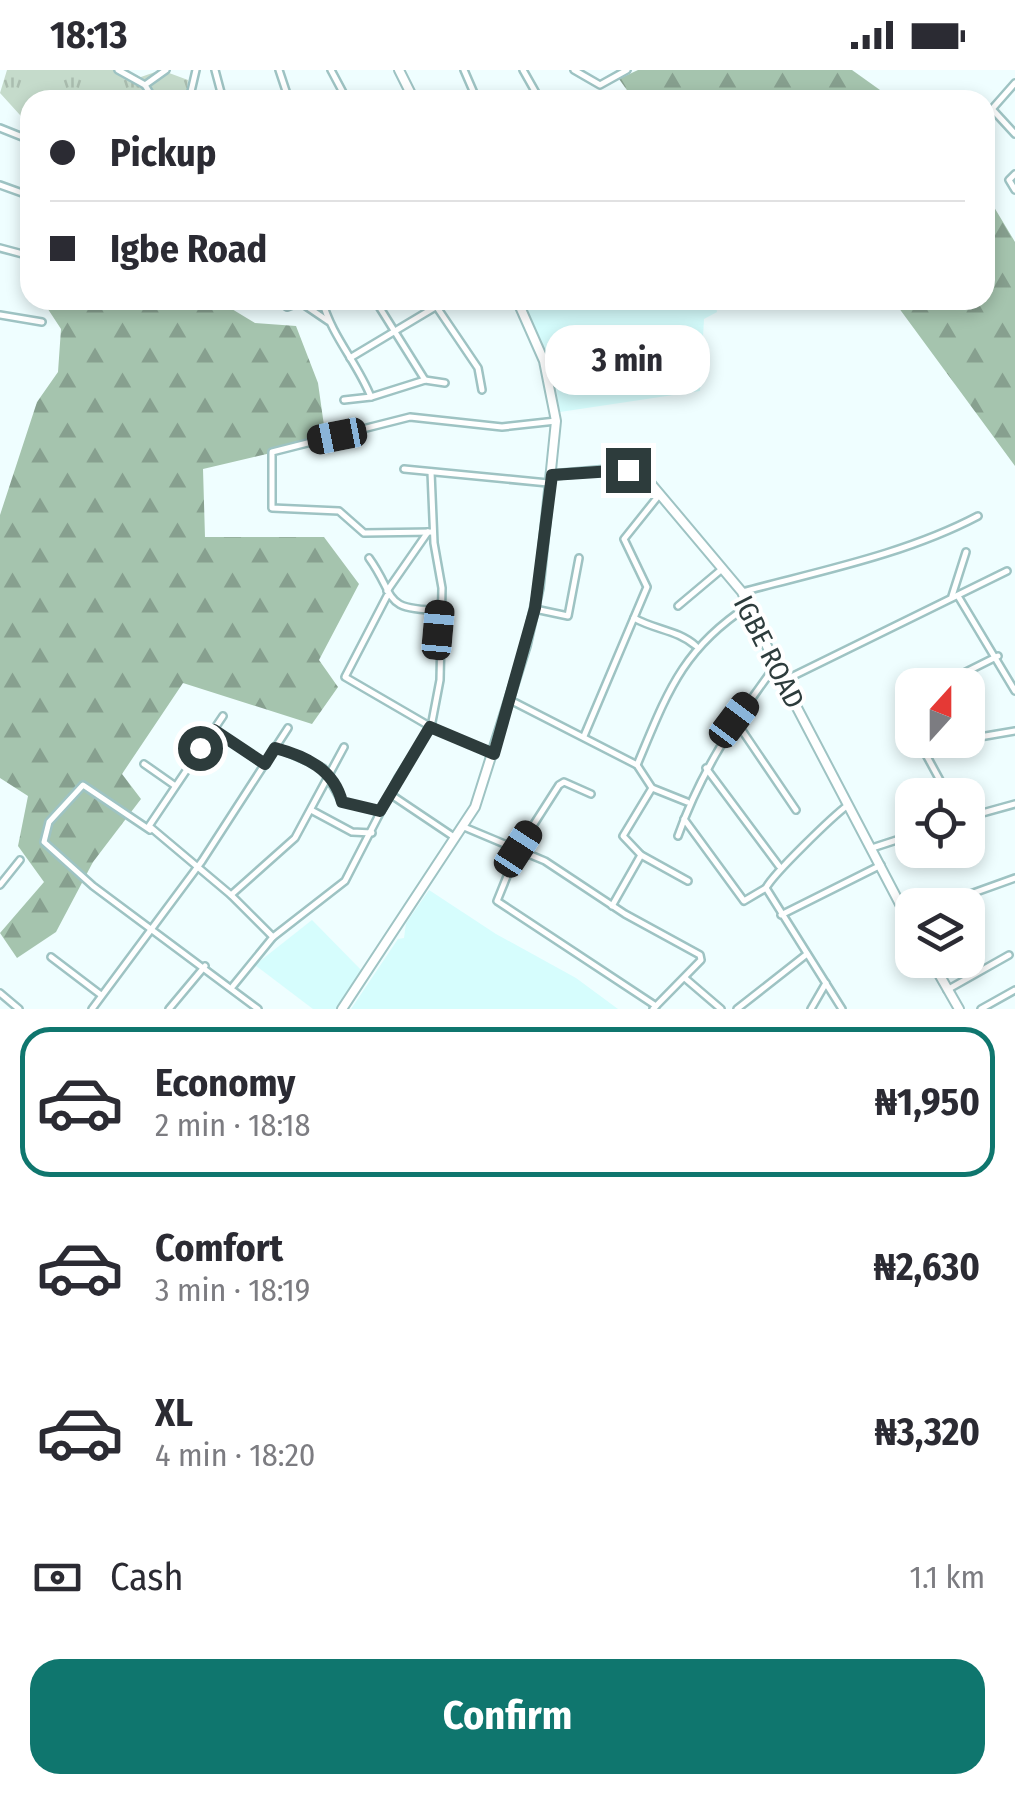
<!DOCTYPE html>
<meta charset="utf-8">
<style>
:root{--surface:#fff;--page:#f7f7f7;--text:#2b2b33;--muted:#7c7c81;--line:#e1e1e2;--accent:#0f766e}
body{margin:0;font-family:"Fira Sans Condensed",sans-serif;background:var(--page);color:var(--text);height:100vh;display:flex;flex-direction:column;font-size:38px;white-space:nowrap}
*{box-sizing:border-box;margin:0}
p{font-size:32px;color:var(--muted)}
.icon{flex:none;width:55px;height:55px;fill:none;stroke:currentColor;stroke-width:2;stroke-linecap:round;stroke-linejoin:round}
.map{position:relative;height:939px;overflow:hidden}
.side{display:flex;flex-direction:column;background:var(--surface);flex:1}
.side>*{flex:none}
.top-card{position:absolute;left:20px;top:20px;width:975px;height:220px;border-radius:30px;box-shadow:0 5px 15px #0003;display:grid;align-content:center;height:220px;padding:0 30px;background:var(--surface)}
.needle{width:65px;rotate:21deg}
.tools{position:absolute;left:895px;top:598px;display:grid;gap:20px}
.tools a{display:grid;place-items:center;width:90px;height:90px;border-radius:20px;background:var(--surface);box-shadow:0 5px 15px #0003;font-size:50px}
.end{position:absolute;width:45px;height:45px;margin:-22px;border:12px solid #2d3c3c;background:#fff;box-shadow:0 0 0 5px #fff}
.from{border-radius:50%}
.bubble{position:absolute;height:70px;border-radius:30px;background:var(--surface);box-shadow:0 5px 15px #0003;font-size:32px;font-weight:700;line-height:70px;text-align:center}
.car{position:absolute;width:30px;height:60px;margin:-30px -15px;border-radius:12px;box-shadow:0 0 8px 2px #0007;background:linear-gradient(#222 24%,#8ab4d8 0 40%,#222 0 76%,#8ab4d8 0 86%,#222 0)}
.top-card b{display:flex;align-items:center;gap:35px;height:95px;font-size:38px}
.top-card b+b{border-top:2px solid var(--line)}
.top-card i{width:25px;height:25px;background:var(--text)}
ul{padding:18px 0 0;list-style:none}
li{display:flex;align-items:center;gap:30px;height:150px;margin:0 20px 15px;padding:0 10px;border:5px solid transparent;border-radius:30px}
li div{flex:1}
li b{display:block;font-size:38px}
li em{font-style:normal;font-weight:700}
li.on{border-color:var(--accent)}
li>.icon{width:90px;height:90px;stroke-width:1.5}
.pay{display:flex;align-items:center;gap:25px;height:110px;padding:0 30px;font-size:38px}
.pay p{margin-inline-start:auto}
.action{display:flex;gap:20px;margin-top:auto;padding:20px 30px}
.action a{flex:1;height:115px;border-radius:30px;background:var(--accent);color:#fff;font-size:40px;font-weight:700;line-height:115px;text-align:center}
.status{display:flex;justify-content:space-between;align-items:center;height:70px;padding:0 50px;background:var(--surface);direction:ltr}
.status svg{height:28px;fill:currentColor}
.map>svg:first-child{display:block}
</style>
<div class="status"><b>18:13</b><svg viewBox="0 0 49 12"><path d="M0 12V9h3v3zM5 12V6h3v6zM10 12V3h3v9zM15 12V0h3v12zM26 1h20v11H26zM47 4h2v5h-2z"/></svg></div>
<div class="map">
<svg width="1015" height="939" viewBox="0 0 1015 939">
<defs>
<pattern id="grass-tufts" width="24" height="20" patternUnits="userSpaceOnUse" patternTransform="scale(2.5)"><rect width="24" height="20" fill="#c5dbcb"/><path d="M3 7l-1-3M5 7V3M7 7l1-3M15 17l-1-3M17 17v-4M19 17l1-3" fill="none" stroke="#aabdaf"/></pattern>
<pattern id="forest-firs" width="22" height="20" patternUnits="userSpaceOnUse" patternTransform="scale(2.5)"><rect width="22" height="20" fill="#a5c4ae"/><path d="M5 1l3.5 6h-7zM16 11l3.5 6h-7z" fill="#87a08f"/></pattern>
</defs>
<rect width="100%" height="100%" fill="#effeff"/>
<!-- built -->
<g fill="#d6fdfd">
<polygon points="523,230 715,230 717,242 704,249 700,321 560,342 552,294"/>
<polygon points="429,820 496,864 576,908 618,939 351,939 398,869 404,868 406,853"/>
<polygon points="312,850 363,902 337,939 313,939 255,895"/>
</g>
<!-- grass -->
<polygon fill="url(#grass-tufts)" points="7,0 116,0 138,8 161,0 188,10 186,30 30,30 30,56 0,23"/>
<!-- forest -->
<g fill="url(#forest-firs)">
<polygon points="638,0 852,0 894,30 634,30 619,9"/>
<polygon points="985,122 1015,172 1015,396 893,230 985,230"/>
<polygon points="42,230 217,230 255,253 296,256 318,313 326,370 203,399 205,467 324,467 359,514 319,590 338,617 312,654 183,613 122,704 141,729 93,792 56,862 17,888 0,863 44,812 18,776 28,726 0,708 0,445 37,332 58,302 61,259"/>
</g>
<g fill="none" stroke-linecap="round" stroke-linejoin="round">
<defs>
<g id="street">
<polyline points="118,0 145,15"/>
<polyline points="215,0 223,30"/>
<polyline points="279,0 289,30"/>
<polyline points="331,0 347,30"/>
<polyline points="464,0 477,30"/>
<polyline points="523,0 540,30"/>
<polyline points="574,0 600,15 627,0"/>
<polyline points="154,30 145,15 166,0"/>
<polyline points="189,30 196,0"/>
<polyline points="992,39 1015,64"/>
<polyline points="985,47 1015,13"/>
<polyline points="0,58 30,70"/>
<polyline points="1015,104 1009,110 1015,120"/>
<polyline points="0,115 25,124"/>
<polyline points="0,178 30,186"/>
<polyline points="277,230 287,237 300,232 328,251"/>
<path d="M322 230C332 267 357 292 371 327L425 310 445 313"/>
<polyline points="375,230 425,310"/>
<polyline points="432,230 478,298 482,320"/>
<polyline points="0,245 42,252"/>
<polyline points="350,288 447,230"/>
<polyline points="344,330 371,327"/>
<polyline points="404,399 548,413"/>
<polyline points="433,462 364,463 339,441 272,438 272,382 410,347 502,357 556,351"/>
<path d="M369 488C397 527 381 540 440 540"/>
<polyline points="387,521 428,462"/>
<path d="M742 522C820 501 906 484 978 446"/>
<polyline points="387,526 345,607 431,657 492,683"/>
<polyline points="952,526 966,482"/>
<polyline points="958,526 1015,621"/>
<polyline points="678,536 722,499"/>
<polyline points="535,539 568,546 579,488"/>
<path d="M634 548C655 560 678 560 696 576"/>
<polyline points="783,611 1007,501"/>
<polyline points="940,615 998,586"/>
<polyline points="912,629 906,636 912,658"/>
<polyline points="512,631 637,695 652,718 687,732"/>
<polyline points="223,646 149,756 231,825 273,867"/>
<polyline points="735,650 796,740"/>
<polyline points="214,660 265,695"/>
<polyline points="584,666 647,517 624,469 660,424"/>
<polyline points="968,669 1015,661"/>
<polyline points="918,670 948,725"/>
<polyline points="960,671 963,670"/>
<polyline points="275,677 323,698 342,732 380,741"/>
<polyline points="144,694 174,715"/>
<path d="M637 695C667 624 681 580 748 536"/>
<polyline points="706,698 779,796"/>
<polyline points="390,724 454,767"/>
<polyline points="591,724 564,712 559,715 518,779 497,831 656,936"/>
<polyline points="311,740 352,762 372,763"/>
<polyline points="968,747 1015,734"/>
<polyline points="684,749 744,831 766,818"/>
<polyline points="464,757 545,791 625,844 700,885 701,890 653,939"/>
<polyline points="150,760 83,715 49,752 44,772 93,816 258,939"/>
<path d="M678 766C700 703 735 650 776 595"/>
<polyline points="872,778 912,765"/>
<polyline points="641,785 688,811"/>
<polyline points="0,815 20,790"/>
<polyline points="231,825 295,768 344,677"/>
<polyline points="940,835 1015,808"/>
<polyline points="612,836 641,785 623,766 652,718"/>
<polyline points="781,845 881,795"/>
<polyline points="51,887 101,925"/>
<polyline points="686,909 721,939"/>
<polyline points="233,916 273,867 345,811 398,708 431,657 440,610 442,518 434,473 431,402"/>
<polyline points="947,920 1009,885"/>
<polyline points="0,923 19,939"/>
<polyline points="92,939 202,791 288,658"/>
<polyline points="169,939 205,896"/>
<polyline points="737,939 807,884"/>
<polyline points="811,939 826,913"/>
<path d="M842 939 766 818C773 804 833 746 848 735"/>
<polyline points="981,939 1015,920"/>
</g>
<g id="secondary">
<polyline points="399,0 414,30"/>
<polyline points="552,405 620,399 647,409 742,522 783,611 912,857"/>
<polyline points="931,890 959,939"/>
<polyline points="342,939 475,737 526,576 539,518 556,351 544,291 517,230"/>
</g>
</defs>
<!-- street casing -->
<use href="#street" stroke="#9ec3c3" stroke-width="10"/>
<!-- secondary casing -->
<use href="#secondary" stroke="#9ec3c3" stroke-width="12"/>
<!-- street -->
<use href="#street" stroke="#fff" stroke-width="5"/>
<!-- secondary -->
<use href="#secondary" stroke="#fff" stroke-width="8"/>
</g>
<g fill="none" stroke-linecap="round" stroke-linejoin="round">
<!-- route -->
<path stroke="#2d3c3c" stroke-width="12" d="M200 678 214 660 265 694 275 678C305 686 334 699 342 732L380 741 430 657 494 684 535 538 552 405 628 400"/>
</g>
<g text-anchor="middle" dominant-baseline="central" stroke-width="8" stroke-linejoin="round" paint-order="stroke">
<!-- street labels -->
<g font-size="28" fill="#2d3c3c" stroke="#fff">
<text transform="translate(769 582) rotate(63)">IGBE ROAD</text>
</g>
</g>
</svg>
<div class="tools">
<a><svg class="needle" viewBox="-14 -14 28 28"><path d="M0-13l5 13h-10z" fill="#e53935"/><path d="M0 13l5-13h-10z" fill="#7c7c81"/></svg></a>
<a><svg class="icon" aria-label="locate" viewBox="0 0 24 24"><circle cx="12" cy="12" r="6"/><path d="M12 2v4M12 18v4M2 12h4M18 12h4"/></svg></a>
<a><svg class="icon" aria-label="layers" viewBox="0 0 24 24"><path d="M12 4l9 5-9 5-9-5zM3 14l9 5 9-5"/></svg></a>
</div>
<i class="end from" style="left:200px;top:678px"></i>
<i class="end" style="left:628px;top:400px"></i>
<div class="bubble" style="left:545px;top:255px;width:165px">3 min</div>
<i class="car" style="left:337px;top:366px;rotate:259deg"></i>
<i class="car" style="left:438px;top:560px;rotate:5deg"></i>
<i class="car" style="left:734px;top:650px;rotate:37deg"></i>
<i class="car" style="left:518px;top:779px;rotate:33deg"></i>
<div class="top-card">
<b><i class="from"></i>Pickup</b>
<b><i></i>Igbe Road</b>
</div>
</div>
<section class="side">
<ul>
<li class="on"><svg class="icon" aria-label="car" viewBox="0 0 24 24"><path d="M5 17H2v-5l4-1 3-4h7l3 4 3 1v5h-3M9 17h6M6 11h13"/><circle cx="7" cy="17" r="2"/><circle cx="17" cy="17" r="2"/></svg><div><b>Economy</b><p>2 min · 18:18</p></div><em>₦1,950</em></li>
<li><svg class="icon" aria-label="car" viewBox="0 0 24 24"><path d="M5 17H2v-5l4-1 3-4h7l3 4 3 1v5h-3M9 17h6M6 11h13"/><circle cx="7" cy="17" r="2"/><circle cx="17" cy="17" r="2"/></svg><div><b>Comfort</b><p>3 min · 18:19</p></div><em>₦2,630</em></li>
<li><svg class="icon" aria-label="car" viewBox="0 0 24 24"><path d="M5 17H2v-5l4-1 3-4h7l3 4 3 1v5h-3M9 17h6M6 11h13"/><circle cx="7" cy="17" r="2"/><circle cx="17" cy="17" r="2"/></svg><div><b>XL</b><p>4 min · 18:20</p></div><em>₦3,320</em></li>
</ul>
<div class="pay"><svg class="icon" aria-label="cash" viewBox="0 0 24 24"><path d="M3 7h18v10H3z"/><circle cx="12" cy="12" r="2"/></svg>Cash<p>1.1 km</p></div>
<div class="action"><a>Confirm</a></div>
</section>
